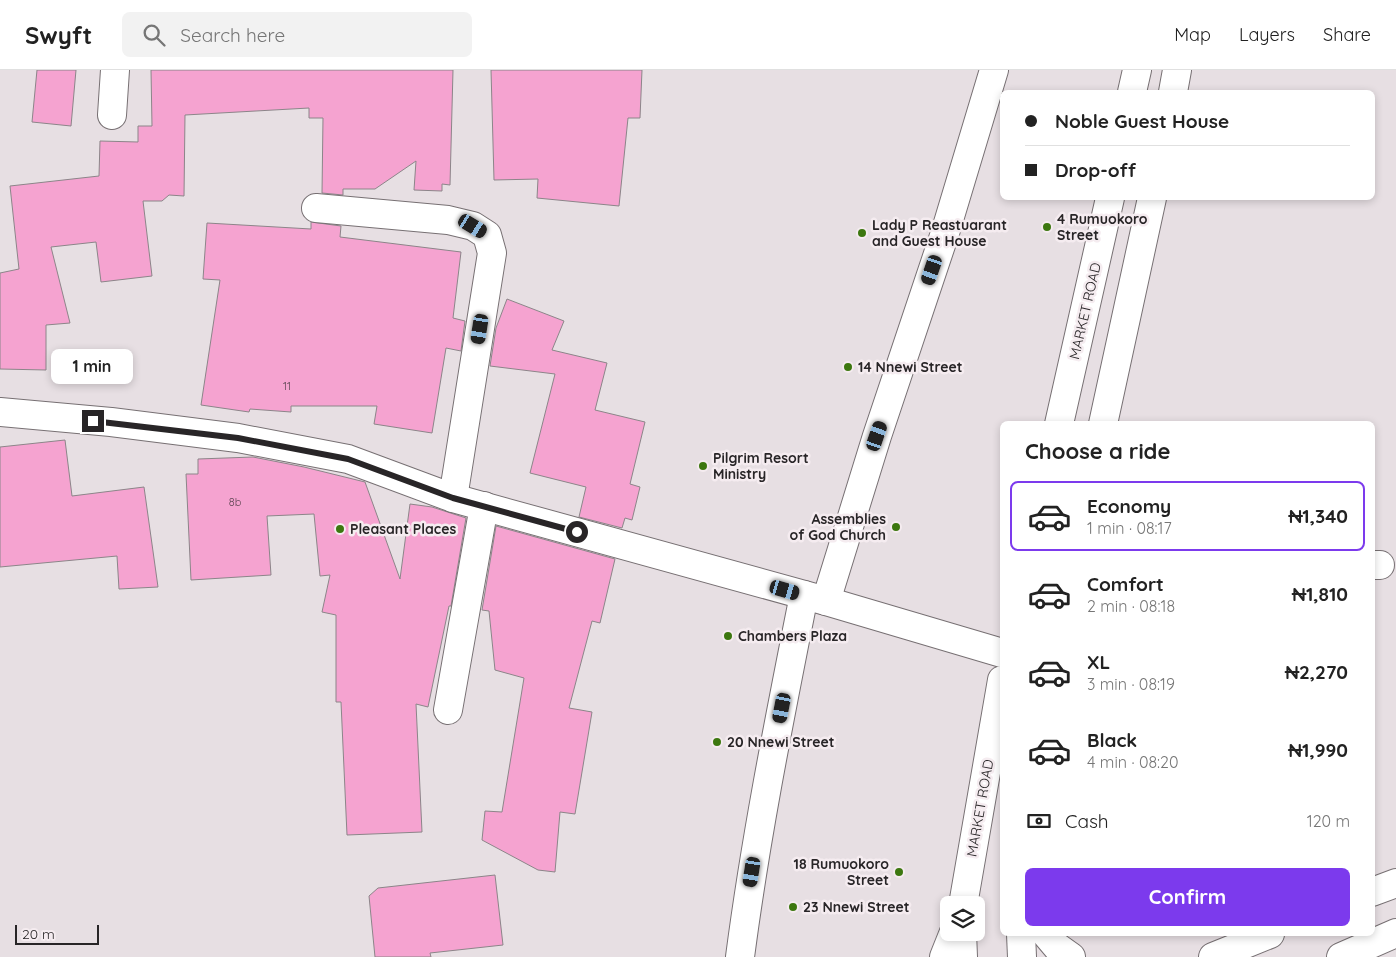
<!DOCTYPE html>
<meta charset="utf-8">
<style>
:root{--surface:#fff;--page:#f2f2f2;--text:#222;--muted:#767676;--line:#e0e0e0;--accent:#7c3aed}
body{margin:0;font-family:Quicksand,sans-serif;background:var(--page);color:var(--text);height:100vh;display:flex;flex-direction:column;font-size:19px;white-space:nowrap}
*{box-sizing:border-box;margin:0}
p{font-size:16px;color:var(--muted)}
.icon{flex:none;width:28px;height:28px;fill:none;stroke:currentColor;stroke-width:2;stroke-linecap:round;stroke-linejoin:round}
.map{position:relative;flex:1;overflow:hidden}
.drawer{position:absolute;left:1000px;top:351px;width:375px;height:515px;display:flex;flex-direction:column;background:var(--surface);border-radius:8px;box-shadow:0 2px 8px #0003}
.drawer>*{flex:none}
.top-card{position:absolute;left:1000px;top:20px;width:375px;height:110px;border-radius:8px;box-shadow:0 2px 8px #0003;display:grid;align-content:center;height:110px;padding:0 25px;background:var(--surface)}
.buttons{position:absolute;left:940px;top:826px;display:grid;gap:10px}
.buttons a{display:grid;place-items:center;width:45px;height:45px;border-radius:8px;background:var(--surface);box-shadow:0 2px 8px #0003;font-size:25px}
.scale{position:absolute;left:15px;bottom:12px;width:84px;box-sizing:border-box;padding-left:5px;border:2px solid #282527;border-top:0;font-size:14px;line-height:18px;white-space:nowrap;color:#282527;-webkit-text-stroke:4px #f5ecf0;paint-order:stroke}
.end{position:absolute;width:22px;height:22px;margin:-11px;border:6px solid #282527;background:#fff;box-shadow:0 0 0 2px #fff}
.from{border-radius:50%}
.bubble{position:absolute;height:35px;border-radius:8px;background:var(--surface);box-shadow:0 2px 8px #0003;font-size:16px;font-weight:700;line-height:35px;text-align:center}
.car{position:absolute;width:15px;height:30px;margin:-15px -8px;border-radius:6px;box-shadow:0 0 4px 1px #0007;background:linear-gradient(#222 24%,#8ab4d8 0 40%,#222 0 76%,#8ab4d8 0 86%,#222 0)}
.top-card b{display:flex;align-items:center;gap:18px;height:48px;font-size:19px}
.top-card b+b{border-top:1px solid var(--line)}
.top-card i{width:12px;height:12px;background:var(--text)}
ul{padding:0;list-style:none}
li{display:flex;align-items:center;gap:15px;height:70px;margin:0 10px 8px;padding:0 15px;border:2px solid transparent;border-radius:8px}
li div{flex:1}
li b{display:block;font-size:19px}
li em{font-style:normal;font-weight:700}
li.active{border-color:var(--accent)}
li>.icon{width:45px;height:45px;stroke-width:1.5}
h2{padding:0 25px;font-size:22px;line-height:60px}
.pay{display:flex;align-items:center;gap:12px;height:55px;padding:0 25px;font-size:19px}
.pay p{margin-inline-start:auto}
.cta{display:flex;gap:10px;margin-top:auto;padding:10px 25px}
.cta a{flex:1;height:58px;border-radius:8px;background:var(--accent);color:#fff;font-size:20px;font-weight:700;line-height:58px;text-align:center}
header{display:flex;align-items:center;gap:30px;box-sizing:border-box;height:70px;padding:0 25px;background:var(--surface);border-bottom:1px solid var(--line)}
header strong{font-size:24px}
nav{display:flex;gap:28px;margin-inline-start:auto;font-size:18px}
.search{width:350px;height:45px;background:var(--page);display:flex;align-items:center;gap:12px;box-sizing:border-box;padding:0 18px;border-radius:8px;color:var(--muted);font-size:19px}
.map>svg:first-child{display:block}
</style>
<header>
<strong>Swyft</strong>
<div class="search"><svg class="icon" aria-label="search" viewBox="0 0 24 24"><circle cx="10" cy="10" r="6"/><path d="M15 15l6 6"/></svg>Search here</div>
<nav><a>Map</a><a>Layers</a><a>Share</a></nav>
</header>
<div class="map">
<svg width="1396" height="887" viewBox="0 0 1396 887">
<rect width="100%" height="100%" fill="#e7dfe3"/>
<!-- building -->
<g fill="#f5a3d0" stroke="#8c8589">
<polygon points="37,0 76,0 71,56 32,52"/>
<polygon points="151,0 453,0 450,115 442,114 442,121 414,120 416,91 375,119 343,119 343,125 322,123 323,48 309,48 309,38 185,45 184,126 169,125 162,131 143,131 152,206 101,212 96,172 51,177 70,253 46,255 46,300 0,299 0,203 19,199 10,116 99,106 100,71 138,72 138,56 152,56"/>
<polygon points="491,0 642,0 640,48 628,48 619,136 537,128 538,109 494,110"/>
<polygon points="311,152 341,156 340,167 461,182 453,248 465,251 461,281 446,278 432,363 374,354 377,336 291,336 291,342 250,339 249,342 201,335 220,210 203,209 207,153 311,159"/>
<polygon points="507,229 564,251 552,280 607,293 595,340 645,352 630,414 640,417 632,450 625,448 622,458 579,447 586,417 530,403 555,304 490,296 496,258"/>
<polygon points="65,370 72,426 144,417 158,517 119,519 117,486 0,497 0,377"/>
<polygon points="253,387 304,397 365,412 400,509 410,434 432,437 466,448 451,536 449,536 428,637 416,634 422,762 347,765 341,632 336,632 336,545 322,542 330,505 320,506 314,444 267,446 271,505 191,510 186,404 198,404 198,389"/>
<polygon points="496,456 615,489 600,553 592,551 569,638 592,642 575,744 560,742 555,802 538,800 482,770 485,741 502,742 524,608 495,600 489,541 482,540"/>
<polygon points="495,805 503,875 430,883 431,887 375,887 369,826 378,818"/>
</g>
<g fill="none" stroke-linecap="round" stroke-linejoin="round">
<defs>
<g id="minor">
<polyline points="112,45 115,0"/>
<polyline points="316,138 448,150 473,156 487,165 492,183 453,428"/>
<polyline points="0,342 111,352 238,368 348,389 453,428 826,531 1002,583"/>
<polyline points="1372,495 1380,495"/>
<polyline points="826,531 877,366 945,163 994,0"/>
<polyline points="448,640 484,436"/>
<path d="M740 887C756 765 780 646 804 525"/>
</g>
<g id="primary">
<polyline points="1132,22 1137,0"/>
<polyline points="1173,22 1177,0"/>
<polyline points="1059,354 1110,128"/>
<polyline points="1103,354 1152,128"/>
<polyline points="963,835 1002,610"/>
<polyline points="962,862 963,887"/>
<polyline points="1021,864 1022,887"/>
</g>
<g id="trunk">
<polyline points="1372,822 1396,813"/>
<polyline points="1046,864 1057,877 1071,887"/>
<polyline points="944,887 954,862"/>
<polyline points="1213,887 1270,864"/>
<polyline points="1341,887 1396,863"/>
</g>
</defs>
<!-- minor casing -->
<use href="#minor" stroke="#777073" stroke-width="30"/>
<!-- primary casing -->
<use href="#primary" stroke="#777073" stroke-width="30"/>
<!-- trunk casing -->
<use href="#trunk" stroke="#777073" stroke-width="30"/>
<!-- minor -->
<use href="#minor" stroke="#fff" stroke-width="28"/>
<!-- primary -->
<use href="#primary" stroke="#fff" stroke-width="28"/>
<!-- trunk -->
<use href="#trunk" stroke="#fff" stroke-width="28"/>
</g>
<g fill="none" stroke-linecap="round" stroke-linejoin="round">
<!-- route -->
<polyline stroke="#282527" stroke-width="6" points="93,351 238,368 348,389 453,428 577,462"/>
</g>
<!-- markers -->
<g fill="#3c770f" stroke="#f5ecf0" stroke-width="2">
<circle cx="1047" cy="157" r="5"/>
<circle cx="862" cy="163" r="5"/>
<circle cx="848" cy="297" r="5"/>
<circle cx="703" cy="396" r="5"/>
<circle cx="896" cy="457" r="5"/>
<circle cx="340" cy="459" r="5"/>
<circle cx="728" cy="566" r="5"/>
<circle cx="717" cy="672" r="5"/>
<circle cx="899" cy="802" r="5"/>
<circle cx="793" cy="837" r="5"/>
</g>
<g text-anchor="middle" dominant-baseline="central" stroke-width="5" stroke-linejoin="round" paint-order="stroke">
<!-- number labels -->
<g font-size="11" fill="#5b4451">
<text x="287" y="316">11</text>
<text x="235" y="432">8b</text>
</g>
<!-- poi labels -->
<g font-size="14" font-weight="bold" fill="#282527" stroke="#f5ecf0" text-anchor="start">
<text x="1057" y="149">4 Rumuokoro<tspan x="1057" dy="16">Street</tspan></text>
<text x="872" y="155">Lady P Reastuarant<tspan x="872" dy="16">and Guest House</tspan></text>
<text x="858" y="297">14 Nnewi Street</text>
<text x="713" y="388">Pilgrim Resort<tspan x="713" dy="16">Ministry</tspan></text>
<text x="886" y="449" text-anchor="end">Assemblies<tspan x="886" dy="16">of God Church</tspan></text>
<text x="350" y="459">Pleasant Places</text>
<text x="738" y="566">Chambers Plaza</text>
<text x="727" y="672">20 Nnewi Street</text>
<text x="889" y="794" text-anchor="end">18 Rumuokoro<tspan x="889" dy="16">Street</tspan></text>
<text x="803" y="837">23 Nnewi Street</text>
</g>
<!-- street labels -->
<g font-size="14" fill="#282527" stroke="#f5ecf0">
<text transform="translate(1085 241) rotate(-77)">MARKET ROAD</text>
<text transform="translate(980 738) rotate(-80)">MARKET ROAD</text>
</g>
</g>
</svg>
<div class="buttons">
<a><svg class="icon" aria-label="layers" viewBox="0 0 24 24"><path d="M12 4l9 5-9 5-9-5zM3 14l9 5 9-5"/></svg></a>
</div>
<div class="scale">20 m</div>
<i class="end from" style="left:577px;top:462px"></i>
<i class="end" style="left:93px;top:351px"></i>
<div class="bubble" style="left:51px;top:279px;width:82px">1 min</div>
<i class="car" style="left:473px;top:156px;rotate:121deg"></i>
<i class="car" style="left:932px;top:200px;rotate:199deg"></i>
<i class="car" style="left:480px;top:259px;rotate:189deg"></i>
<i class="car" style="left:877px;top:366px;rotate:19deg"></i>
<i class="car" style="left:785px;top:520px;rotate:106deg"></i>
<i class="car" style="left:782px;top:638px;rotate:191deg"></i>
<i class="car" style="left:752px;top:802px;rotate:189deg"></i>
<div class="top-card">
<b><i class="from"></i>Noble Guest House</b>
<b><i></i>Drop-off</b>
</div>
<section class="drawer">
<h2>Choose a ride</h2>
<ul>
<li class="active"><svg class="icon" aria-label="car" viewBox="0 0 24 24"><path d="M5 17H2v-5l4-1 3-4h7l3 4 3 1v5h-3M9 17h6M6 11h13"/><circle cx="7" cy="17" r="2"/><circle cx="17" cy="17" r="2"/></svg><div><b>Economy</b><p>1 min · 08:17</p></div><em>₦1,340</em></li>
<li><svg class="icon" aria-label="car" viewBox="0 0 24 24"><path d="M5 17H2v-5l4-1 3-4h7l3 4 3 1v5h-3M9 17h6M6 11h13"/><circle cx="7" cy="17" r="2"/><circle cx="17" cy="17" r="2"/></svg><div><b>Comfort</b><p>2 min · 08:18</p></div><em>₦1,810</em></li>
<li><svg class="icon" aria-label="car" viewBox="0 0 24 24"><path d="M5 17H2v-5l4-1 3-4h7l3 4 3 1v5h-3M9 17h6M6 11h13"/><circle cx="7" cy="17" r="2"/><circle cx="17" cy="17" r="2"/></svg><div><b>XL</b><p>3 min · 08:19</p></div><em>₦2,270</em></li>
<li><svg class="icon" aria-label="car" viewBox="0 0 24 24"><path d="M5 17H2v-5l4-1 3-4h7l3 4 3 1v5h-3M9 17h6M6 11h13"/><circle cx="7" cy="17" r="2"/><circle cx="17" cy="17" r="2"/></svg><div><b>Black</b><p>4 min · 08:20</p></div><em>₦1,990</em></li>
</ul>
<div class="pay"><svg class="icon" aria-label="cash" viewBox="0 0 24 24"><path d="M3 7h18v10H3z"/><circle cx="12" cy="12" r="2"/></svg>Cash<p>120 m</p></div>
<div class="cta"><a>Confirm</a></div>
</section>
</div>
